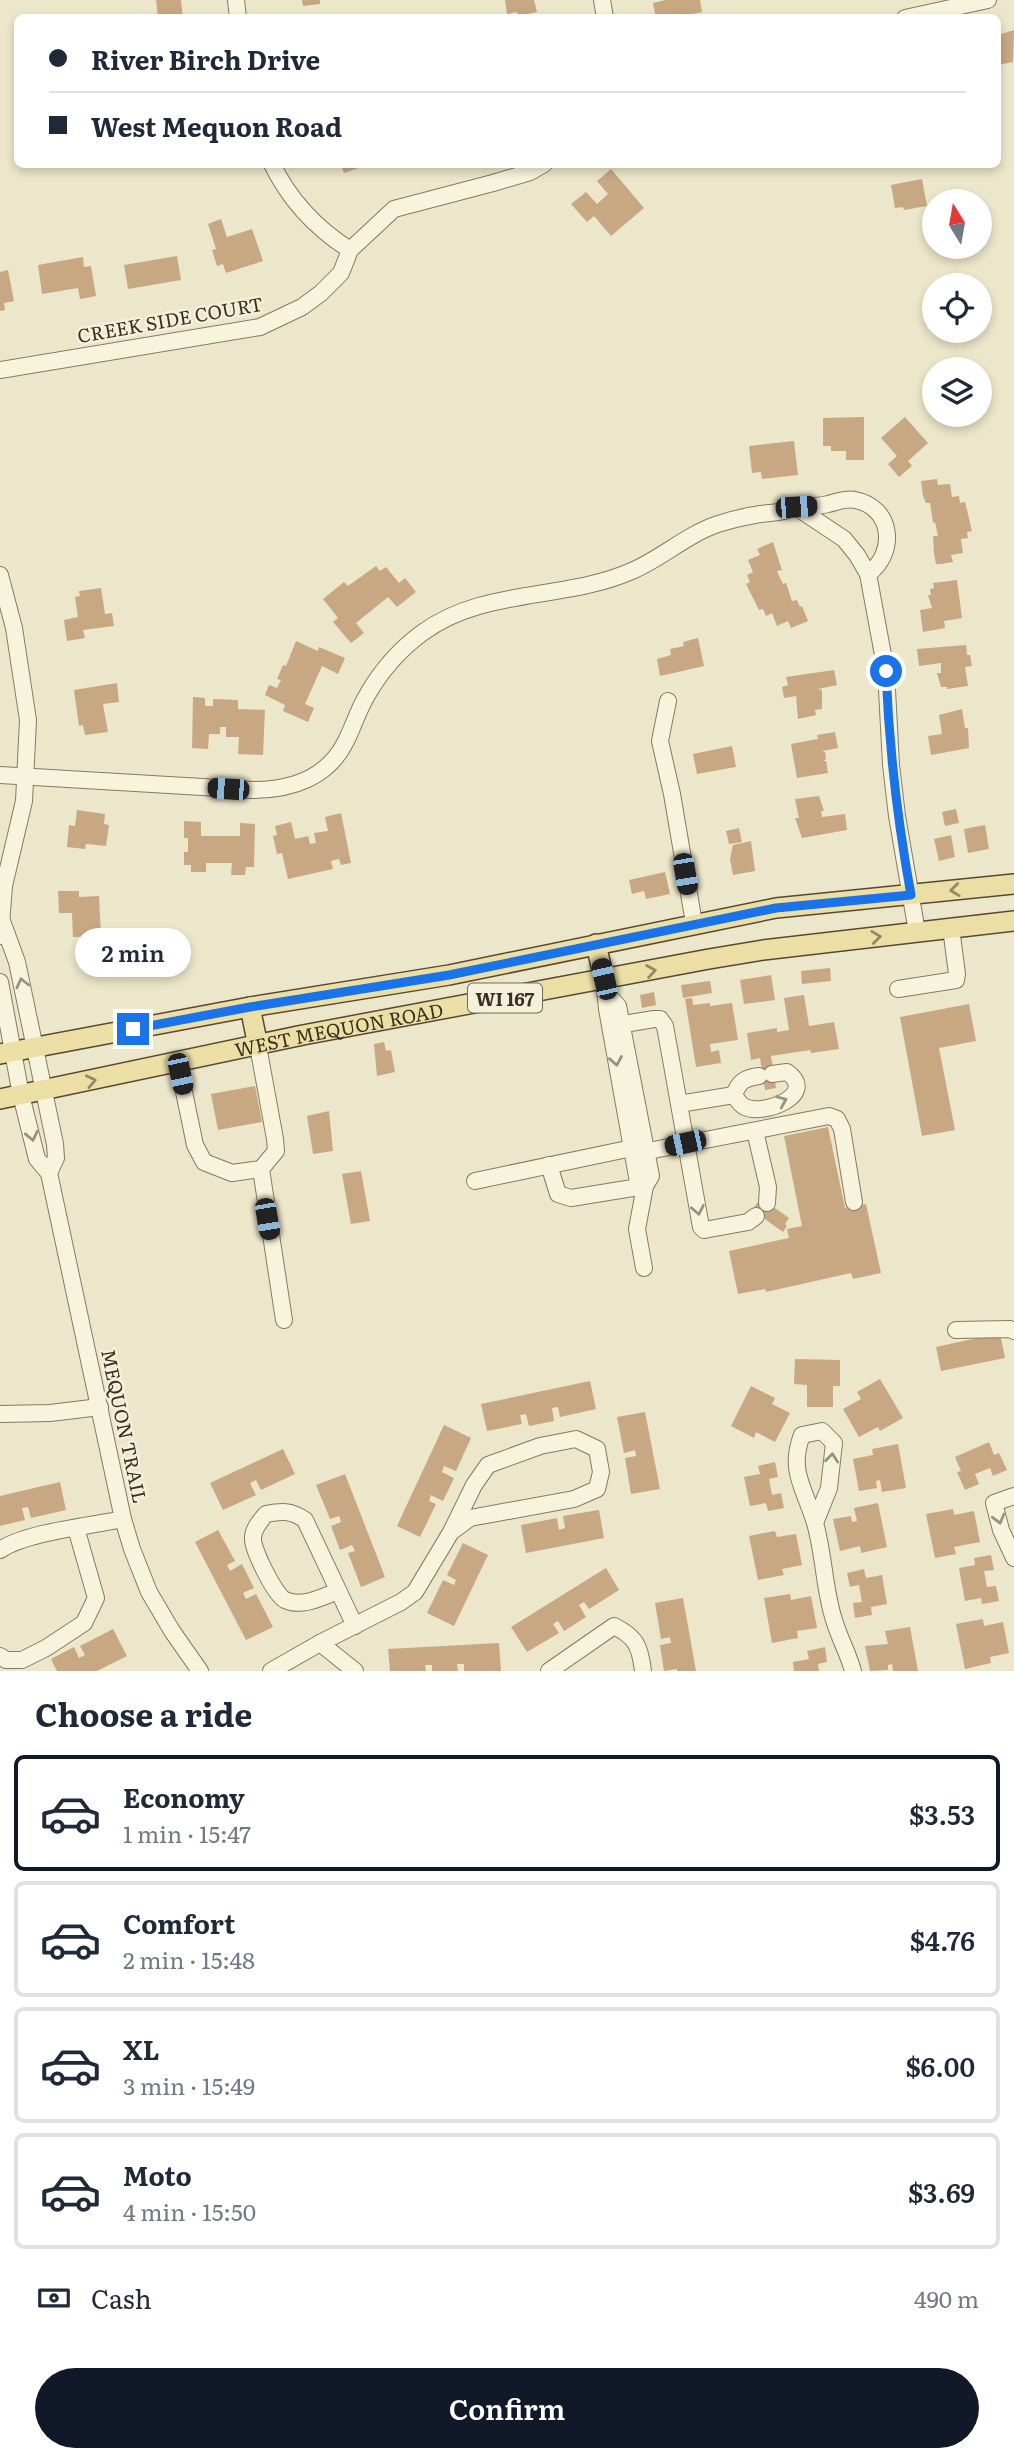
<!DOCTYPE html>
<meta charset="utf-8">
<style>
:root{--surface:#fff;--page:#f2f2f3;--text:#1f2937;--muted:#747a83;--line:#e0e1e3;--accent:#111827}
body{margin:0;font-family:Literata,serif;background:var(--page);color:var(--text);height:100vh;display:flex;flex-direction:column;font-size:26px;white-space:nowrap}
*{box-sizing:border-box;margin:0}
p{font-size:23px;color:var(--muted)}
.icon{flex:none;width:38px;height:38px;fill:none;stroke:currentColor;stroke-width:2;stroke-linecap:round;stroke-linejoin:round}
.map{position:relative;height:1671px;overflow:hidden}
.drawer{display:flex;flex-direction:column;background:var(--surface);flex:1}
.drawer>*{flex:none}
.hud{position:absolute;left:14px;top:14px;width:987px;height:154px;border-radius:10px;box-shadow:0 4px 10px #0003;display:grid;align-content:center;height:154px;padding:0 35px;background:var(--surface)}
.needle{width:46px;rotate:349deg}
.controls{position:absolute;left:922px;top:189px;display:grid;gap:14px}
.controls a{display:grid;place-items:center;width:70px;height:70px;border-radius:50%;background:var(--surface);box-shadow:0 4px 10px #0003;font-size:35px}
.end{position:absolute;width:32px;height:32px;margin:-16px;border:9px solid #1a73e8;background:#fff;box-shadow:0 0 0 4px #fff}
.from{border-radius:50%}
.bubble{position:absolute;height:49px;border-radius:24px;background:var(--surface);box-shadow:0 4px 10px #0003;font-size:23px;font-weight:600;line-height:49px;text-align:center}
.car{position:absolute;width:21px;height:42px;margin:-21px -10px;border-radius:9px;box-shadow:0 0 5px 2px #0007;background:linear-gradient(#222 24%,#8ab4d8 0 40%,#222 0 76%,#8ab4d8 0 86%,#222 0)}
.hud b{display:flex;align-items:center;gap:24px;height:66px;font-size:26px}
.hud b+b{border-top:2px solid var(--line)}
.hud i{width:18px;height:18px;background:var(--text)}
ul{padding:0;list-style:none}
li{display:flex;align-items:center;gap:21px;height:116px;margin:0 14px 10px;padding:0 21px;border:4px solid var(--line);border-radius:10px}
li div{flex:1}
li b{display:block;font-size:26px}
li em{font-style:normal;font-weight:600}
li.active{border-color:var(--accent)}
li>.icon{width:63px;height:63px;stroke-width:1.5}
h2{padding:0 35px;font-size:32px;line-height:84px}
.pay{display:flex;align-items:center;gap:18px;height:77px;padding:0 35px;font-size:26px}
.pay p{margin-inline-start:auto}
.cta{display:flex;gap:14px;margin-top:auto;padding:14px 35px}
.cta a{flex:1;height:80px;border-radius:42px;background:var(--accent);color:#fff;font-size:28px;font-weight:600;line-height:80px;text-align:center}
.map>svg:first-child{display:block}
</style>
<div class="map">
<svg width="1014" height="1671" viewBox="0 0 1014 1671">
<rect width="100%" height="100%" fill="#ece6ca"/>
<!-- building -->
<g fill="#c8a883">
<polygon points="156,0 181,0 183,18 158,18"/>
<polygon points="302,0 320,0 320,4 303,6"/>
<polygon points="505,0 534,0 537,12 518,16 517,12 507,14"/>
<polygon points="666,0 700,0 702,12 674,18 656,18 653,3"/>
<polygon points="1014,30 1013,62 998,65 998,35"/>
<polygon points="341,164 367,164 367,165 344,173"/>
<polygon points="611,169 644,208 611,236 594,216 587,222 571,204 586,192 597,204 608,194 597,181"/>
<polygon points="922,179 927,206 904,210 903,207 895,208 891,185"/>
<polygon points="221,219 227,237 252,229 263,261 226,273 223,264 217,266 212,250 216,249 208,224"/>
<polygon points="177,256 181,280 128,289 124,265"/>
<polygon points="83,257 84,267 91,266 96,296 80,299 78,288 42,294 38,265"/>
<polygon points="8,270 14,301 4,303 5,310 0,311 0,272"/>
<polygon points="864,417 864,460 846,460 846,451 831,451 831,446 823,446 823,418"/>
<polygon points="905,417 928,443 908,461 912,466 899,477 888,464 897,456 881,438"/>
<polygon points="794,441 798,475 762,479 761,472 752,473 749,446"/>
<polygon points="937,479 938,485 950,484 952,497 959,496 960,503 965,502 972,531 967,532 968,538 961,539 963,553 951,555 953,562 941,564 936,564 934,553 933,536 938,536 935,522 933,523 930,503 926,503 923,496 921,481"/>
<polygon points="773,542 782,570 777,571 779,576 783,584 786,583 792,601 797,600 800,607 802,606 808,621 791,628 788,621 777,626 772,613 766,616 763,609 759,610 746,584 750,582 747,575 753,572 748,560 760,555 757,549"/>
<polygon points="376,566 380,571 386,567 399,583 405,578 416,592 397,607 388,597 356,623 364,633 351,643 333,622 338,618 323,599 344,582 348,586"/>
<polygon points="957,580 962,618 944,621 945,628 923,632 920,610 932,608 928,595 931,595 930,589 934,588 933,583"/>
<polygon points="101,588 105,614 112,613 114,626 83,630 85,638 67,641 64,620 78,617 75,597 80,596 79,591"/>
<polygon points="698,638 704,666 660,676 657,659 671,655 670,649 684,646 683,642"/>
<polygon points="296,641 318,651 319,647 345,658 338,674 322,666 305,704 314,708 308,722 283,711 285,705 265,695 269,685 277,688 281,680 277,679 283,665 286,666"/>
<polygon points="966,645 967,655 970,655 972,666 965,667 968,686 947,689 947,687 941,687 937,673 941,673 941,663 919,666 917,649"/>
<polygon points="834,670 837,685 818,689 822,690 822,709 815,710 816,715 798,719 796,696 784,698 782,687 788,685 786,677"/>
<polygon points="117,683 119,702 103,704 108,732 85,735 83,725 79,726 74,690"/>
<polygon points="193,697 205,698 205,706 213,706 213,699 238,700 238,709 265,710 263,755 238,754 239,737 226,737 226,727 220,727 220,734 209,734 208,749 192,748"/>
<polygon points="962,709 965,728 968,728 969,748 931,755 928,736 942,734 939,715"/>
<polygon points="835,732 838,748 822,751 825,752 826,759 823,761 826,761 828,773 797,778 791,744 818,739 817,735"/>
<polygon points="732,746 736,767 697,774 693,754"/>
<polygon points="819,796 824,811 821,811 822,817 845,814 847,830 802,838 795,818 799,818 795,799"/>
<polygon points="956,809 959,823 945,826 942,812"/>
<polygon points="77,810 105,814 104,824 109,825 106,846 86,844 85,849 67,847 69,825 75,826"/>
<polygon points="341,813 351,863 341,865 339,859 331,861 333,869 288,879 282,853 277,854 273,836 277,835 275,826 291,822 295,839 308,836 310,844 316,843 314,833 328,831 325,817"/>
<polygon points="184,821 201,822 201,836 240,836 240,823 255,824 254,867 246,867 245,875 231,875 232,863 206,863 206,872 191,872 191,865 184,865 184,852 188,852 188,838 184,838"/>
<polygon points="985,825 989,849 968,853 964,829"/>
<polygon points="739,828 742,842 729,844 726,831"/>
<polygon points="951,835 955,857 939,861 934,839"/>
<polygon points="751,841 755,871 733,875 730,859 733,845"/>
<polygon points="665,872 670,894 646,899 644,891 632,894 629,880"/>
<polygon points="58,891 79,891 79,897 99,896 101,936 73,937 72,913 59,913"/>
<polygon points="830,968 831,981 802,984 801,971"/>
<polygon points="771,975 775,1000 744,1004 740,980"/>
<polygon points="710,981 712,993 683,998 681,985"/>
<polygon points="654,992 656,1005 642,1008 640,995"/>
<polygon points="804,995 809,1026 834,1022 839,1049 811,1053 810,1050 771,1056 776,1088 765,1090 760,1058 751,1060 747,1033 777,1028 777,1032 789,1030 784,998"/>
<polygon points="692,998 693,1005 710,1003 710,1006 732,1003 738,1040 710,1044 711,1052 719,1050 721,1063 696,1067 685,999"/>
<polygon points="969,1004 976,1041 939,1048 955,1130 922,1136 900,1017"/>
<polygon points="384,1042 386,1051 391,1050 395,1072 377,1076 374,1044"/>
<polygon points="255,1086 262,1122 218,1130 211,1094"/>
<polygon points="329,1111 333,1151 313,1154 307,1116"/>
<polygon points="828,1127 845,1208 866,1204 881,1273 853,1279 851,1273 766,1292 765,1289 738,1294 729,1251 789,1238 787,1229 802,1226 784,1136"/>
<polygon points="361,1171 370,1221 351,1224 342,1174"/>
<polygon points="761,1198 789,1218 785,1224 787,1226 783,1232 752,1210"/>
<polygon points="1000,1333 1005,1358 941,1371 936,1347"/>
<polygon points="795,1359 840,1360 840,1386 833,1386 833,1407 807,1407 807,1385 794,1384"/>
<polygon points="880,1379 903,1418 880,1431 878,1427 859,1437 843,1409 861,1399 857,1392"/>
<polygon points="590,1381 596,1409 560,1417 558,1407 552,1408 554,1421 529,1426 526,1414 520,1415 522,1424 487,1431 481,1404"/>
<polygon points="751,1386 775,1398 772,1404 790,1413 775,1442 756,1432 754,1438 731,1426"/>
<polygon points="645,1412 660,1489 631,1494 625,1458 636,1456 635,1450 624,1453 617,1417"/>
<polygon points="444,1425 471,1438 456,1471 444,1466 442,1472 454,1478 443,1501 431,1495 429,1501 436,1504 420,1537 397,1526"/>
<polygon points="989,1442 994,1455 999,1453 1007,1470 993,1476 990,1468 975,1474 979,1484 965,1490 957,1472 961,1471 955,1457"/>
<polygon points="898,1444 906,1488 882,1492 880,1480 876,1481 877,1488 859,1491 853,1459 873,1455 872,1449"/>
<polygon points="283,1449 295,1474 261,1490 256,1480 250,1483 256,1495 223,1510 210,1483"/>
<polygon points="775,1462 778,1477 769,1479 772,1495 781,1493 784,1508 768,1511 766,1503 750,1506 744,1477 760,1474 758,1466"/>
<polygon points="345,1474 385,1577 361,1587 348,1553 355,1551 352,1545 340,1550 331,1526 341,1522 339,1516 330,1519 316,1485"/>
<polygon points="60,1482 66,1510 31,1518 28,1507 22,1508 25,1520 0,1526 0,1496"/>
<polygon points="878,1503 887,1547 861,1553 860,1546 840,1551 833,1519 851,1516 852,1522 857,1521 854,1508"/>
<polygon points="953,1509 954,1515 974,1511 980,1542 954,1547 956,1554 935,1558 926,1514"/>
<polygon points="599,1510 604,1538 526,1553 521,1525 557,1518 559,1530 565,1528 563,1516"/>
<polygon points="218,1530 235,1561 227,1565 230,1571 242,1564 254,1588 243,1593 246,1599 256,1594 273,1627 246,1640 195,1542"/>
<polygon points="775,1531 777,1537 796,1534 802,1565 782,1569 784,1575 758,1580 749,1536"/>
<polygon points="463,1543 488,1555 454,1626 427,1613 443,1580 454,1585 456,1580 447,1575"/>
<polygon points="991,1555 994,1570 984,1571 987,1587 996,1586 999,1601 982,1604 981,1598 965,1601 959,1568 975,1565 974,1558"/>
<polygon points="606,1568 619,1590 589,1609 584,1602 579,1605 586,1617 564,1631 558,1621 553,1624 559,1633 527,1652 511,1627"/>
<polygon points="864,1569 866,1578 882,1575 887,1604 871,1607 872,1615 855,1618 853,1603 862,1602 859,1585 850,1587 847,1573"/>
<polygon points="790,1594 791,1600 811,1596 817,1628 797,1631 798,1638 772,1643 764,1598"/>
<polygon points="683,1598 696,1671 677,1671 677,1669 664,1671 660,1645 671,1643 670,1637 661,1639 655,1603"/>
<polygon points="983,1619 984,1626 1003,1622 1009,1653 990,1657 991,1663 965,1669 956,1624"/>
<polygon points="910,1627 918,1671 893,1671 892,1664 888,1665 888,1670 870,1671 865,1646 888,1644 885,1631"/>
<polygon points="113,1629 127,1656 97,1671 57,1671 51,1659 74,1647 79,1658 85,1655 80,1646"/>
<polygon points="499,1643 501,1671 464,1671 464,1664 457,1664 458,1671 432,1671 432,1665 425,1665 426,1671 390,1671 388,1649"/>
<polygon points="825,1647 827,1662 818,1664 819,1671 794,1671 793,1662 809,1659 807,1651"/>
</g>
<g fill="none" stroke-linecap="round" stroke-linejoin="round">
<defs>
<g id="minor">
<polyline points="236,0 238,18"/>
<polyline points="602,0 605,18"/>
<polyline points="905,18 988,0"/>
<path d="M272 164C289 199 317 229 350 250"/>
<polyline points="0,370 260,327 302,307 321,293 341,273 350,250 394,209 493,183 530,172 544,164"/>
<path d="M796 507C806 506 818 507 828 504 837 502 846 498 855 500 893 507 897 553 868 574"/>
<polyline points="0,575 14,628 28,720 24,801 4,886 0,936"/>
<polyline points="668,701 660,741 672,794 694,923"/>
<path d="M0 775 253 790C291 790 328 778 346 741 353 727 358 711 366 697 380 672 399 650 422 633 484 587 566 601 634 570 663 557 688 534 718 524 730 520 743 517 755 515 769 512 782 514 796 507L844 539 857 555 868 574 886 671 891 765 897 816 917 932"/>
<polyline points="2,921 17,962 55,1144 56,1158 49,1173"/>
<polyline points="604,979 607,1009 638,1182 645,1186 651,1176 618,1006 606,993"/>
<polyline points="0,982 21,1095 37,1159 49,1173 123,1519 132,1549 149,1592 172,1631 200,1671"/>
<polyline points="898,989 956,980 957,974 951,928"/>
<polyline points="612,1026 654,1019 660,1019 665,1026 701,1227 704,1230 748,1222 756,1216"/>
<polyline points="258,1046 275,1139 276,1151 261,1169 284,1320"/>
<polyline points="178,1063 195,1145 204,1162 232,1173 261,1169"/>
<path d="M734 1095C737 1099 740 1105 745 1107 763 1116 819 1095 787 1072L772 1074"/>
<path d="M734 1095C739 1081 745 1078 759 1076"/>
<polyline points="679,1104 734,1095"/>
<polyline points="755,1131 768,1187 767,1203"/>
<polyline points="638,1153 829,1116 837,1119 842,1129 854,1202"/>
<polyline points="549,1165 558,1194 571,1198 645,1186 637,1229 644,1268"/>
<polyline points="475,1181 632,1148"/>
<polyline points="956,1330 1010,1329 1014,1331"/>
<polyline points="0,1414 50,1413 100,1407"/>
<polyline points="1014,1496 994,1503 1001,1530 1014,1558"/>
<path d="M815 1523 829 1488 834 1443 822 1431 802 1435C788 1471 805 1489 815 1523 824 1554 824 1589 834 1620 839 1637 848 1653 853 1671"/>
<path d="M0 1550C26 1532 90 1526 123 1519"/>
<path d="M338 1591C322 1597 302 1608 285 1600 275 1595 252 1549 253 1538 253 1529 260 1521 266 1514 281 1511 291 1510 305 1520L355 1626"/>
<polyline points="320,1643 355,1671"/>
<polyline points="0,1656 6,1660 22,1660 46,1648 84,1623 96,1598 76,1528"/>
<polyline points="271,1671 320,1643 401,1602 415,1592 451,1532 474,1485 488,1465 540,1446 576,1439 597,1449 601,1472 597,1489 574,1499 470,1518 451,1532"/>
<path d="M549 1671 614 1626C636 1637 640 1646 643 1671"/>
</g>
<g id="major">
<polyline points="596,944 604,979"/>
<polyline points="250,1007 258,1046"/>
<polyline points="0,1054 250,1007 449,975 776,908 1014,884"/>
<path id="s1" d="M0 1099 303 1035 709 959 763 950 1014 921"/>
</g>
</defs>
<!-- minor casing -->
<use href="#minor" stroke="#887a5f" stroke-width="18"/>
<!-- major casing -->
<use href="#major" stroke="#574833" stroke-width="22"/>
<!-- minor -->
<use href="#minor" stroke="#f7f3dd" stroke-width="16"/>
<!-- major -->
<use href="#major" stroke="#ecdfa6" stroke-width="19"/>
</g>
<!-- one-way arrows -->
<defs><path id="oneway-chevron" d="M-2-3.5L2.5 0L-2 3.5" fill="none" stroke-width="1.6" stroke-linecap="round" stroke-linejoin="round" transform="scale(1.75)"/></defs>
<g stroke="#938864">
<use href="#oneway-chevron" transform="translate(955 890) rotate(173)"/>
<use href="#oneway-chevron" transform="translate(876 937) rotate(-7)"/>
<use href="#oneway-chevron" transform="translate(651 971) rotate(-9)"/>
<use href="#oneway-chevron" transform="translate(91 1081) rotate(-12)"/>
</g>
<g stroke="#989280">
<use href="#oneway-chevron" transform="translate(22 983) rotate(-103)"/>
<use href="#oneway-chevron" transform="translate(616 1061) rotate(80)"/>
<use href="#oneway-chevron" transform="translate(782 1101) rotate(-23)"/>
<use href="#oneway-chevron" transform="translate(32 1136) rotate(78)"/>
<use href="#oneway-chevron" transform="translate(698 1210) rotate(79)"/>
<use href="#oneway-chevron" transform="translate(832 1458) rotate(-84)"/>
<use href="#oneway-chevron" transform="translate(999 1519) rotate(75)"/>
</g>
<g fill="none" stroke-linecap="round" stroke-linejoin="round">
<!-- route -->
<path stroke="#1a73e8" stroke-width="9" d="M133 1029 250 1007 449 975 776 908 911 895C897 818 889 750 886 671"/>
</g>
<g text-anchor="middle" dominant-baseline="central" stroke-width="5" stroke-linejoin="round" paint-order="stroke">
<!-- shield labels -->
<rect fill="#f4f0da" stroke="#726a59" stroke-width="2" x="468" y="983.5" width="74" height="29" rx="5"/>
<g font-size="18" font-weight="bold" fill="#3a3022">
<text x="505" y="998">WI 167</text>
</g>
<!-- street labels -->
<g font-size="19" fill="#3a3022" stroke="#f4f0da">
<text transform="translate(170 319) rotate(-10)">CREEK SIDE COURT</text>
<text stroke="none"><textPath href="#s1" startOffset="346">WEST MEQUON ROAD</textPath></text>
<text transform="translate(125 1426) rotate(78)">MEQUON TRAIL</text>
</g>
</g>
</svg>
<div class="controls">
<a><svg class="needle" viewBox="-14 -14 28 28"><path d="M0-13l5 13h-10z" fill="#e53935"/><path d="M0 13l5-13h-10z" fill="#747a83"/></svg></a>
<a><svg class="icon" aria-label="locate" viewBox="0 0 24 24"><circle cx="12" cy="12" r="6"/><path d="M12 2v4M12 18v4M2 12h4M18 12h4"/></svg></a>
<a><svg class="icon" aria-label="layers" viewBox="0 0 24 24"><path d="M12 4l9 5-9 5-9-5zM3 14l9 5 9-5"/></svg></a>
</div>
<i class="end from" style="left:886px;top:671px"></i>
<i class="end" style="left:133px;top:1029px"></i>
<div class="bubble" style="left:75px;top:928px;width:116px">2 min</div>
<i class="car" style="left:796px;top:507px;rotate:86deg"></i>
<i class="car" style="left:228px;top:789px;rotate:274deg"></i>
<i class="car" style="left:685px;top:874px;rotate:170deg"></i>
<i class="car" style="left:604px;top:979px;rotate:347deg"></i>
<i class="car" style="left:180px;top:1074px;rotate:168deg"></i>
<i class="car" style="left:685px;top:1143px;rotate:258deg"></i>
<i class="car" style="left:267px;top:1219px;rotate:170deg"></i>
<div class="hud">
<b><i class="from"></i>River Birch Drive</b>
<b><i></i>West Mequon Road</b>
</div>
</div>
<section class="drawer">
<h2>Choose a ride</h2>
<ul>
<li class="active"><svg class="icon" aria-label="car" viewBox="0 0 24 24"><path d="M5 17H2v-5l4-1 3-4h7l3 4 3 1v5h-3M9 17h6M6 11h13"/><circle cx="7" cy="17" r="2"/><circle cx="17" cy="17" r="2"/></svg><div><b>Economy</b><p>1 min · 15:47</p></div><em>$3.53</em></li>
<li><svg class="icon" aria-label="car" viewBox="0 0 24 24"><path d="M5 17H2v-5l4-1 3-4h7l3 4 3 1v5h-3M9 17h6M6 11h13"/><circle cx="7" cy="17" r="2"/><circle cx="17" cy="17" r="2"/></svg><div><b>Comfort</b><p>2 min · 15:48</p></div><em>$4.76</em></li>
<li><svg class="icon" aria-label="car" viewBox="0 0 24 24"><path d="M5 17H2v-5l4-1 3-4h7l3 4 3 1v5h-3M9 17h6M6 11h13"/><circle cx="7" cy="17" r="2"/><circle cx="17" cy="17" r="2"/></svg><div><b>XL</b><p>3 min · 15:49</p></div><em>$6.00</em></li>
<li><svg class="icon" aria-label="car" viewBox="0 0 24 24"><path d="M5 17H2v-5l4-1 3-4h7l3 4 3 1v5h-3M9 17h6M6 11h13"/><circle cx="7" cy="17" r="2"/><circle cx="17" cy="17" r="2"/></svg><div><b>Moto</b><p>4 min · 15:50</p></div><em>$3.69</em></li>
</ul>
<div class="pay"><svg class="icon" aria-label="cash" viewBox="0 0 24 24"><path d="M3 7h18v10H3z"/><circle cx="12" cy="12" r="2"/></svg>Cash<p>490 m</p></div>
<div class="cta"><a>Confirm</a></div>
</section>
